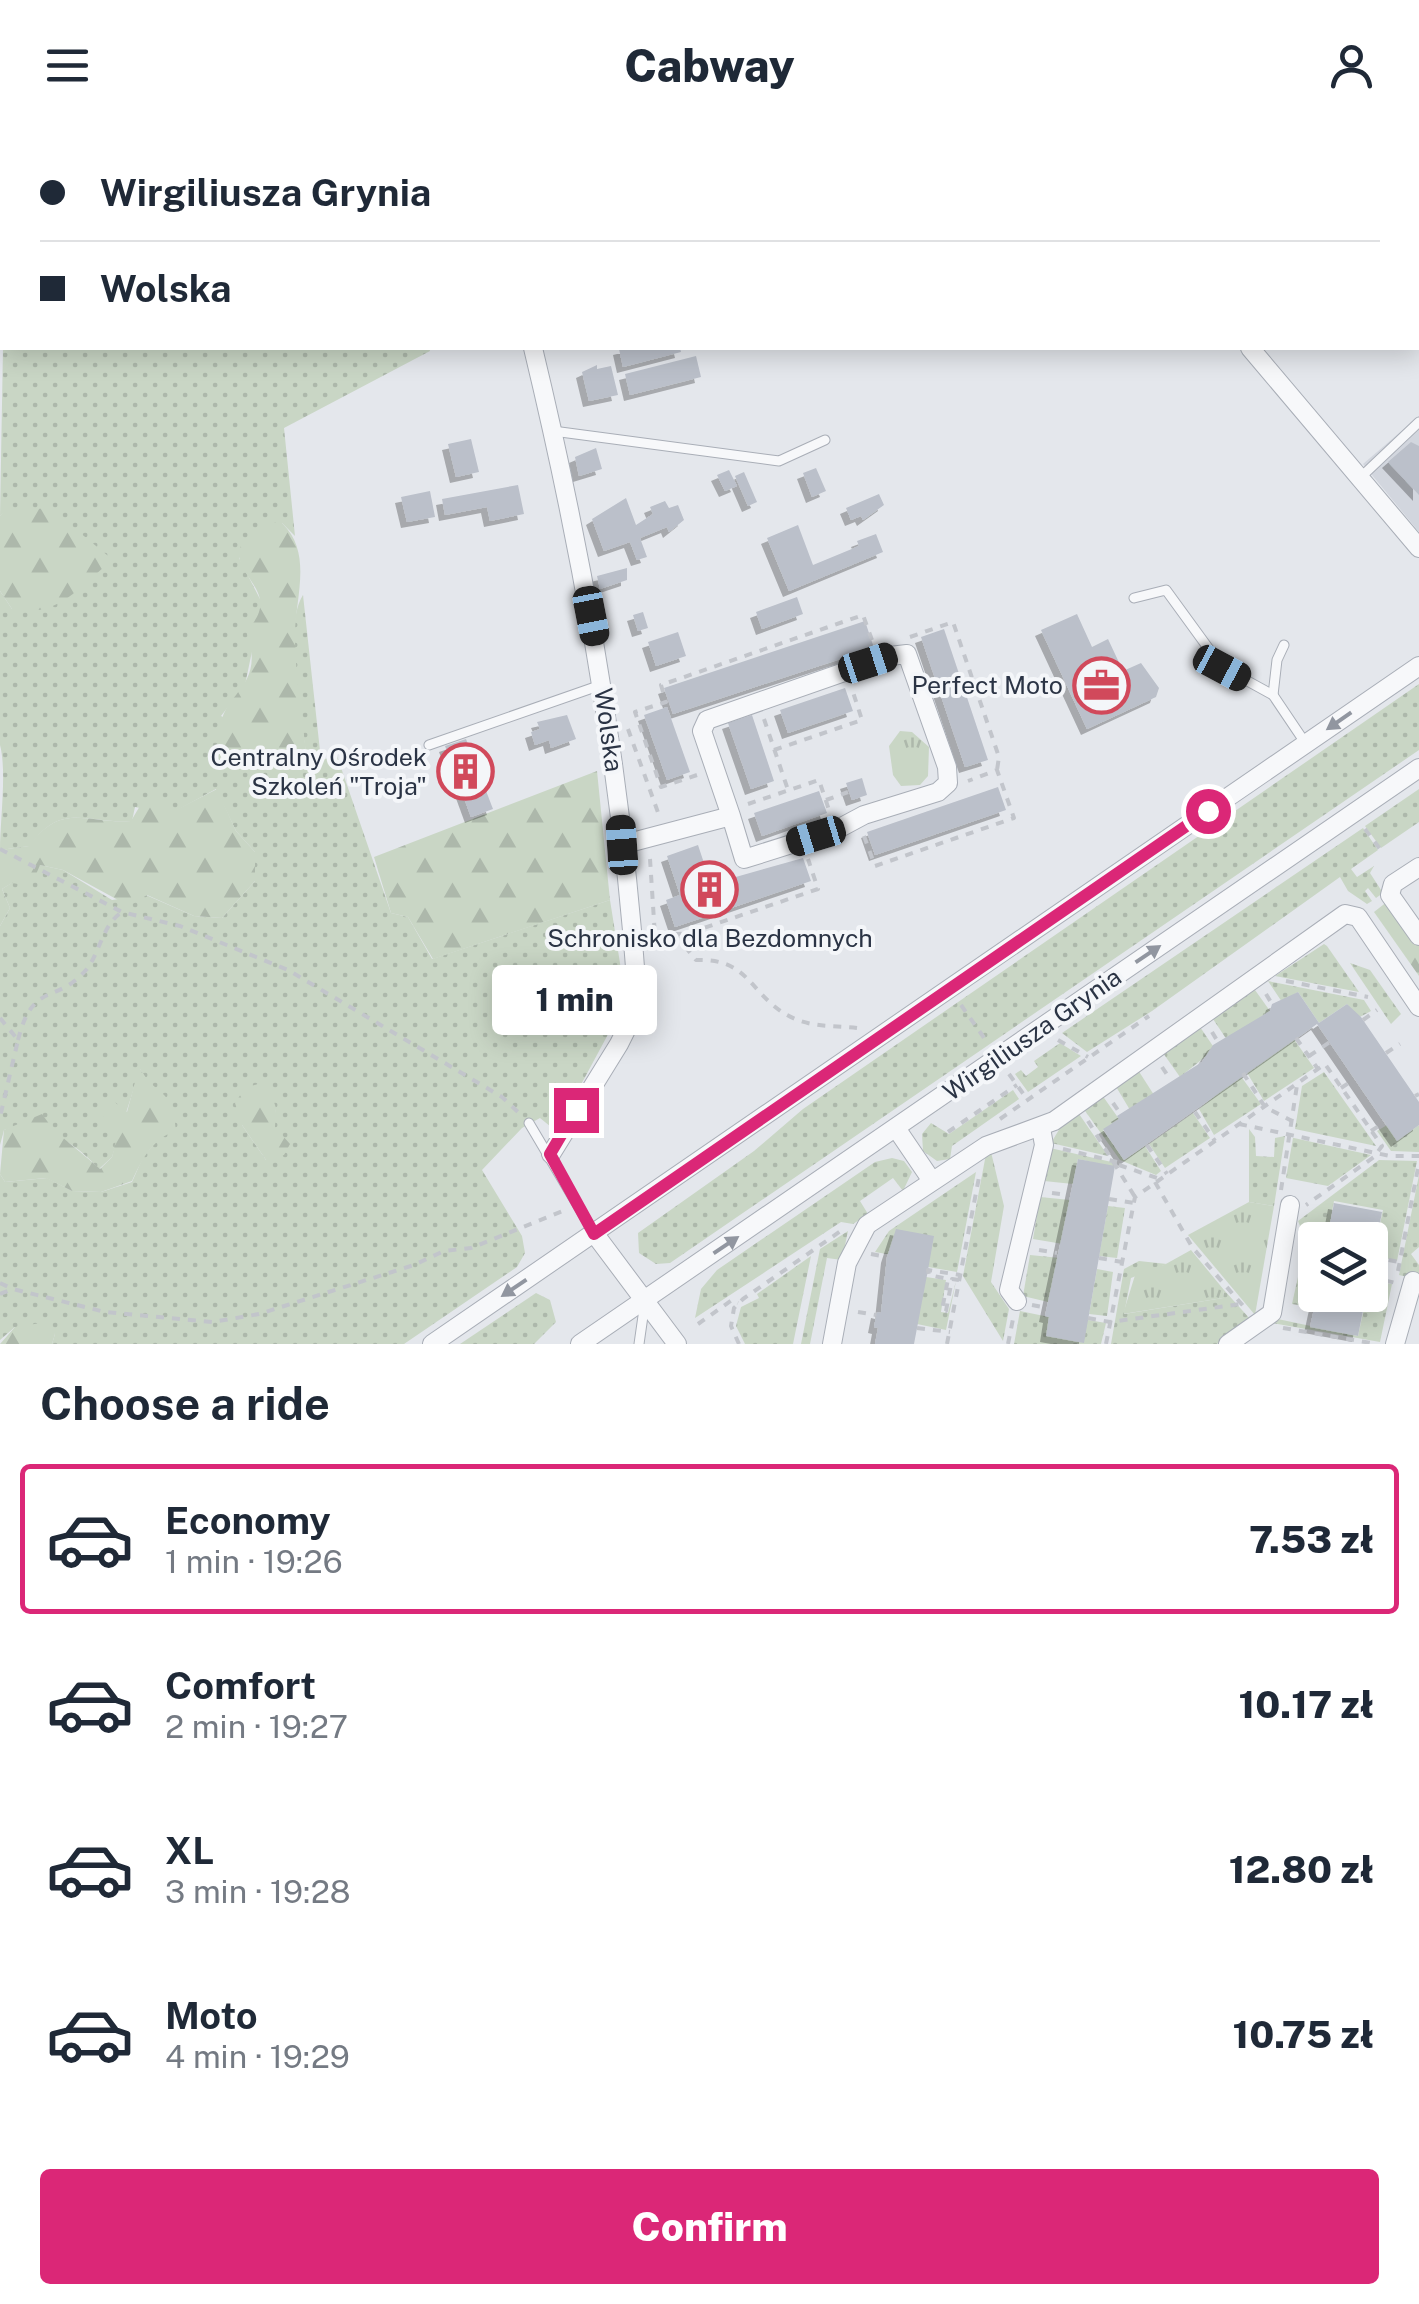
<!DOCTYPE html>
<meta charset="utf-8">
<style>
:root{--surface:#fff;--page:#f6f6f7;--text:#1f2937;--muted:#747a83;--line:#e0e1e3;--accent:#db2777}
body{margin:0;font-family:"Public Sans",sans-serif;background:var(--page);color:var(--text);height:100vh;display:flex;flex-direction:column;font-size:38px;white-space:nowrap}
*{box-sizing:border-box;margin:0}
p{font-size:32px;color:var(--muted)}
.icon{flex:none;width:55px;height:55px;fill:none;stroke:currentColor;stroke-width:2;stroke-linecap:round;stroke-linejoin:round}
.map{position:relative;height:1214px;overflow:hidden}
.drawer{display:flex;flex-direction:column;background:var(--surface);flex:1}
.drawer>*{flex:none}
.top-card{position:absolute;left:0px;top:0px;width:1420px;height:220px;box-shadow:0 5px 25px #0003;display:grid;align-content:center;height:220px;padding:0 40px;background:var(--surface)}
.tools{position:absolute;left:1298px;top:1092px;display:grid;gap:20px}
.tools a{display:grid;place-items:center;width:90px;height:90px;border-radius:10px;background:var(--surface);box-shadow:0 5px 25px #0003;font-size:50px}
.end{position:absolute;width:45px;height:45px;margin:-22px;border:12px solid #db2777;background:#fff;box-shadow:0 0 0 5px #fff}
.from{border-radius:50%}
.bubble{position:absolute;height:70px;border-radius:10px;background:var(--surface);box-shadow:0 5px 25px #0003;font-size:32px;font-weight:800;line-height:70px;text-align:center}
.car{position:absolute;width:30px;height:60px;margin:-30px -15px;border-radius:12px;box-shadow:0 0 8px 2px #0007;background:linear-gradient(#222 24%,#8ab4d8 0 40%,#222 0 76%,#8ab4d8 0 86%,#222 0)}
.top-card b{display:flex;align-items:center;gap:35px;height:95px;font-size:38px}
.top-card b+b{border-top:2px solid var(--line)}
.top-card i{width:25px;height:25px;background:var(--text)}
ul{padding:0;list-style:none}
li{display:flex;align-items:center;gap:30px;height:150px;margin:0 20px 15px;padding:0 20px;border:5px solid transparent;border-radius:10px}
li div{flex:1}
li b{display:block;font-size:38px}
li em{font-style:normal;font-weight:800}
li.on{border-color:var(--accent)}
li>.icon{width:90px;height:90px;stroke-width:1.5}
h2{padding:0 40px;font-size:45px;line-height:120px}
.cta{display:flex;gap:20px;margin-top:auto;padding:20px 40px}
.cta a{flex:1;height:115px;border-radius:10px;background:var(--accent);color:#fff;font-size:40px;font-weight:800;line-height:115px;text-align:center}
header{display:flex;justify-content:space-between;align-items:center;height:130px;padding:0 40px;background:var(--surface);font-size:45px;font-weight:800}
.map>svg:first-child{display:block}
</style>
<header><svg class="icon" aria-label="menu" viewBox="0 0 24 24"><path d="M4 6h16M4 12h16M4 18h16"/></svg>Cabway<svg class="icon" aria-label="person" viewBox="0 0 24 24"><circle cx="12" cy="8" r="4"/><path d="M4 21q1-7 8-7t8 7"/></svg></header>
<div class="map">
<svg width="1419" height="1214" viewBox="0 0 1419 1214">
<defs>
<pattern id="grass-dots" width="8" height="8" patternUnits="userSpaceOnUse" patternTransform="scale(2.5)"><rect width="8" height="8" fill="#c9d6c5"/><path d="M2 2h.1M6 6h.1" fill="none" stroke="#adb8ab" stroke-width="1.8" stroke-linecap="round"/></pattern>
<pattern id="forest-firs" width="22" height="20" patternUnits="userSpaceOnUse" patternTransform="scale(2.5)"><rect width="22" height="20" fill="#c9d6c5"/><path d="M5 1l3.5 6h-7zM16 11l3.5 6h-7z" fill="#adb8ab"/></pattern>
<pattern id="park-tufts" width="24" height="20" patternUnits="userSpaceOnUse" patternTransform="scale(2.5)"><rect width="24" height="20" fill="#c9d6c5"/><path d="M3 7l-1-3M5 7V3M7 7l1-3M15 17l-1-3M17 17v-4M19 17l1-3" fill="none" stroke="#adb8ab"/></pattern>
<filter id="shadow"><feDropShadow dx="-6" dy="6" stdDeviation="0" flood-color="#0004"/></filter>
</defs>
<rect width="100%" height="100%" fill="#e4e7ec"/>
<!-- built -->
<polygon fill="#d2d6de" points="1419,286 1419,402 1363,334"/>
<!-- grass -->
<g fill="url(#grass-dots)" fill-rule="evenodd">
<polygon points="0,0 472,0 473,2 2,2 2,122"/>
<path d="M3 218H429L430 221 284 298 295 406 282 393 239 428 262 473 245 555 221 586 307 631C303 592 282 497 303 465L321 630 337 626 391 783 408 787 432 829 610 770 626 871 556 1001 540 988 522 998 482 1040 522 1106 525 1123 517 1137 404 1214H52L55 1204 15 1197 0 1210V1044L5 1052 47 1048 72 1061 101 1062 132 1052 143 1027 161 1006 149 954 140 939 112 1027 99 1039C77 1014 38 988 4 1000L0 1015V796L10 778 2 759 40 735 63 740 112 770 146 765 194 786 222 788 255 751V722L236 701 216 659 170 684 135 677 132 691C86 694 61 671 30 716L0 720C0 690 7 642 0 615V461L12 479 88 448 112 430 5 381 0 386ZM276 978 266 1030 242 995Z"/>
<polygon points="1419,554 1419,620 670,1133 656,1134 639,1123 638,1103 754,1021 803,979"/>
<polygon points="1419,659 1419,692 1381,718 1365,696"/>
<polygon points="1363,698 1378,720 1351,739 1357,747 1374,736 1370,743 1383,763 1376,768 1368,758 1365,761 1372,771 1367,774 1348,761 1340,747 1152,881 1087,922 1062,903"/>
<polygon points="1324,814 1327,816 1359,862 1275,846"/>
<polygon points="1350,833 1370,840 1401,884 1391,894"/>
<polygon points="1268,851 1364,870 1371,881 1358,888 1347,874 1319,893 1298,862 1282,872"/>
<polygon points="1255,860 1270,881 1227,910 1213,889"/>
<polygon points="1200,897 1215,919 1180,947 1163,923"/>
<polygon points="1294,909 1314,938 1264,971 1246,941"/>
<polygon points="1060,913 1081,926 1028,962 1015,944 1021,940 1026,946 1038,937 1034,931"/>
<polygon points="1138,940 1154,965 1130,980 1115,955"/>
<polygon points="1324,942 1376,1016 1295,999 1302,956"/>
<polygon points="1240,945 1261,974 1214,1005 1199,979"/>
<polygon points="1013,960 1019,969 952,1016 950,1029 937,1031 923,1021 922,1004 931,993 949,1004"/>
<polygon points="1102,965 1119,989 1103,1000 1124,1030 1145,1016 1161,1041 1156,1045 1120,1030 1083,978"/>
<polygon points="1077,981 1108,1026 1051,1013 1063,993"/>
<polygon points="1193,983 1210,1008 1165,1038 1149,1014"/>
<polygon points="1387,995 1398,1010 1419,995 1419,1022 1391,1021 1377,1001"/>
<polygon points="1249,999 1255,1007 1256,1026 1274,1027 1275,1008 1285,1006 1274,1076 1249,1072"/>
<polygon points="1293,1008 1294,1008 1371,1025 1328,1056 1286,1048"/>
<polygon points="1050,1018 1116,1033 1119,1038 1078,1029 1073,1054 1044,1051"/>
<polygon points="991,1022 1004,1076 991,1152 1009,1179 1003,1211 963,1146 986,1024"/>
<polygon points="892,1028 904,1031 912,1042 903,1061 893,1048 860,1071 868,1084 853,1094 841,1092 695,1188 701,1159 717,1140 875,1032"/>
<polygon points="1379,1030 1417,1031 1397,1131 1373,1125 1383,1080 1334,1071 1327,1109 1304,1106 1298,1091"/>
<polygon points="976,1042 957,1142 928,1137 933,1106 892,1125 875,1122 889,1101"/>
<polygon points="1419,1045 1419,1117 1411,1124 1419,1135 1419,1150 1399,1145"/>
<polygon points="1040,1067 1070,1070 1063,1114 1033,1109"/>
<polygon points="1108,1076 1125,1078 1117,1128 1099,1126"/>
<polygon points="848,1101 842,1130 827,1128 810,1214 801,1214 820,1119"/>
<polygon points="1030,1125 1060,1128 1048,1172 1023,1166"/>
<polygon points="811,1126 793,1214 745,1214 736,1196 741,1177 759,1168 757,1164"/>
<polygon points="1139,1131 1167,1134 1131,1148 1124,1184 1223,1168 1224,1160 1251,1190 1217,1214 1111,1214 1124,1139"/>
<polygon points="1300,1138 1315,1140 1314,1178 1292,1174"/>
<polygon points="1097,1139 1113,1142 1107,1186 1089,1184"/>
<polygon points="926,1147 946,1150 941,1182 948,1183 956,1151 946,1200 917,1194"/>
<polygon points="1370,1150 1392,1154 1380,1212 1272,1193 1273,1188 1358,1206"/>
<polygon points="536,1163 550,1170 556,1192 534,1214 460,1214"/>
<polygon points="1020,1181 1049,1187 1047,1206 1088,1190 1106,1193 1101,1214 1014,1214"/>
</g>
<!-- forest -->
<g fill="url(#forest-firs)">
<path d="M50 378 113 430C78 456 60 489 12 479L0 461V386L4 381Z"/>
<path d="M263 393H282C315 425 293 472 295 513 296 552 303 592 307 631L267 640 231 630C194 563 273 571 246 501 286 462 228 445 241 416 245 407 256 400 263 393Z"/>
<polygon points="597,641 610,770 433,829 408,787 391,783 374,727"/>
<path d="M217 659 236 701 255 722V751L222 788 194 786 147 765 129 776 63 740 40 735 31 756 12 753 2 759 10 778 0 796V720L29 716C62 671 85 694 131 691L144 669 157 671 170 683Z"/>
<polygon points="1388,771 1419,815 1419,846 1374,782"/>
<path d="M139 937C157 969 172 955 176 1000 152 1010 142 1029 132 1051L101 1062 72 1061 46 1048 5 1052 0 1044 4 1000 42 984C57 1007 80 1020 100 1039L112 1027 118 1003 97 980 112 970 127 982Z"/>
<polygon points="267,951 276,978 275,997 290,1014 284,1025 266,1030 242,995 235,973 245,958"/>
<polygon points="41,1193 55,1204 52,1214 0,1214 15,1197"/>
</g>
<!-- park -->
<g fill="url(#park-tufts)">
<polygon points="900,601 912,602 929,617 928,646 920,655 901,656 893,645 889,616"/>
<polygon points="1249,1072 1274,1076 1255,1185 1188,1105"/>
<polygon points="1191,1120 1224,1160 1223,1168 1123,1184 1136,1142 1164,1135"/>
</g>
<!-- building -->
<g fill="#bbc0ca" filter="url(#shadow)">
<polygon points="623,218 680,218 681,222 623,237 619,219"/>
<polygon points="696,226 701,247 630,265 625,244"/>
<polygon points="597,235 597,239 611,236 618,265 589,271 582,242"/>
<polygon points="471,309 479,342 456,347 448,314"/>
<polygon points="1411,312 1419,316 1419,365 1388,332"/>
<polygon points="596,318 602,339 579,346 575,327"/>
<polygon points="816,338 826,361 812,367 803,343"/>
<polygon points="729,340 737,356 725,361 717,345"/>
<polygon points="744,342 757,372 748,376 735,346"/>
<polygon points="518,355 524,384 490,391 487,377 445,385 442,369"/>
<polygon points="430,361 435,387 407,392 401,367"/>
<polygon points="879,364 884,375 863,390 861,386 851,390 846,378"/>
<polygon points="626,368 636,395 653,384 650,377 665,371 669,378 678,375 684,390 669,402 667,397 640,408 647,427 637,430 630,412 604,421 592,389"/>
<polygon points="798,395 813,435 859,416 857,411 876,404 883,422 789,461 767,408"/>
<polygon points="627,438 627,450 600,459 597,446"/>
<polygon points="797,467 803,484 762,499 756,482"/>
<polygon points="643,482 648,498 638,501 633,485"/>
<polygon points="1077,484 1092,517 1108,509 1123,541 1141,533 1159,558 1156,567 1087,599 1041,500"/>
<polygon points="865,491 874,518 673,584 664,558"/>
<polygon points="944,499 988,630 965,637 921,507"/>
<polygon points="678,502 686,526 656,536 648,512"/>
<polygon points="845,558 853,581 788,603 780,580"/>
<polygon points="667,577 690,642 667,650 644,585"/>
<polygon points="567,585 576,609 551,618 549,610 535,615 531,602 540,599 537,592"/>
<polygon points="752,585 774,651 751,659 728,593"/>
<polygon points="466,609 493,679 471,687 445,616"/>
<polygon points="862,648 867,665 852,670 846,653"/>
<polygon points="998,657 1006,680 875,725 867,702"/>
<polygon points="819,661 827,683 762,706 754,683"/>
<polygon points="698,715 711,754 803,728 811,751 675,797 666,770 680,765 667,726"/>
<polygon points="1298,862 1319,893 1347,874 1361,887 1419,972 1419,995 1397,1011 1317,894 1124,1030 1103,999 1119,989 1117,986 1202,932 1213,915 1270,881 1272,874"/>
<polygon points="1078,1029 1115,1036 1084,1213 1046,1206 1049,1187 1045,1186"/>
<polygon points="1334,1073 1382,1082 1372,1133 1370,1110 1327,1110"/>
<polygon points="896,1099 934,1106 928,1140 914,1214 875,1214 878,1198 874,1197 877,1182 881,1183 887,1127"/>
<polygon points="1317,1165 1366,1165 1358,1206 1310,1197"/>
</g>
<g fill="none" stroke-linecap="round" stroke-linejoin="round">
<defs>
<g id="service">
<polyline points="553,301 779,331 825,310"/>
<polyline points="1361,347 1419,292"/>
<polyline points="1134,468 1166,460 1222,537 1273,565 1306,614"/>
<polyline points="1273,565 1277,530 1284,515"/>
<polyline points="429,615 601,555"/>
<polyline points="529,993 594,1103"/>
<polyline points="639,1214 645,1172"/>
</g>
<g id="minor">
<polyline points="481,0 482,2"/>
<polyline points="879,0 886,2"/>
<polyline points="1291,2 1300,0"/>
<path d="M533 218C584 430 622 644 637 863L631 890 619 914 551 1024"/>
<polyline points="1250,218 1419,418"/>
<polyline points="621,715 731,686 702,601 707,590 890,526 907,524 947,637 948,653 938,662 864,685 836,700 744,729 731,686"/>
<polyline points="1419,737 1393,754 1390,765 1419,806"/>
<polyline points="896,998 932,1051"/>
<polyline points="594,1103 677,1214"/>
<polyline points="1017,1171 1009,1160 1044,1015 1041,998"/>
<polyline points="432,1214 1419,536"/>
<polyline points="580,1214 1419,638"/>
<polyline points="832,1214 847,1133 867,1095 986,1016 1054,991 1345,784 1358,787 1419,877"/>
<polyline points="1228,1214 1272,1183 1290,1075"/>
<polyline points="1395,1214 1413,1151"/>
</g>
</defs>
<!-- service casing -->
<use href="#service" stroke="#a9aeb7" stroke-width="11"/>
<!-- minor casing -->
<use href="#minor" stroke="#a9aeb7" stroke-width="20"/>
<!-- path -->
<g stroke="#c2c5cb" stroke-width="4" stroke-dasharray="8 8" stroke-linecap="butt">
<polyline points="910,507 953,492 999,627 997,640"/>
<polyline points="764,589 788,660"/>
<polyline points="628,599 660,688"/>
<polyline points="774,620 862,590 852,559"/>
<polyline points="697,645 661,657 635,582 666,572 661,555 863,485 873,513"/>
<polyline points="826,670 848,662"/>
<polyline points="748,674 819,650 830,683"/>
<polyline points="1365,699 1383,723"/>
<polyline points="864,706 875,736 1014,688 997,640 968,651"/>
<polyline points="0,719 122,782 180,796 288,840 502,967 519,983"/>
<polyline points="650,729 655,806 689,803 818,759 808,729"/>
<path d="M675 804 696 830C749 828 749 863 787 885 810 898 832 895 857 898"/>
<polyline points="1286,851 1368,867"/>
<polyline points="1266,864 1272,874"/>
<polyline points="961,875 987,912"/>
<polyline points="0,888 18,910 0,987"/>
<polyline points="1363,890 1377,880"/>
<polyline points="1212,902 1218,912"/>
<polyline points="1296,908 1318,939"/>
<path d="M18 910C33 850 56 875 86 840 100 823 102 795 122 782"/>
<polyline points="1058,910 1088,927"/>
<polyline points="1386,923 1400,914"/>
<polyline points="1309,926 1330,912"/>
<polyline points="1162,937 1170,949"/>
<polyline points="1243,943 1265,977 1292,991"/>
<polyline points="1009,944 1027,969"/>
<polyline points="1341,958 1355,949"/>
<polyline points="1415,966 1419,964"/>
<polyline points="1113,973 1120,983"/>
<polyline points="1195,982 1215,1011"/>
<polyline points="1000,989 1149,886"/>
<polyline points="1088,991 1135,1067"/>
<polyline points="1239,994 1390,1026 1419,1026"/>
<polyline points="1371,1001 1385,992"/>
<polyline points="948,1002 1017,955"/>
<polyline points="1147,1015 1167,1044"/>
<polyline points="1063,1019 1117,1032"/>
<polyline points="1119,1035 1157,1048"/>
<polyline points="1155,1052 1192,1117 1245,1178"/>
<polyline points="1281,1060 1297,955"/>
<polyline points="1052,1063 1067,1065"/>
<polyline points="1109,1069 1134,1073"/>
<polyline points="1039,1120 1057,1123"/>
<polyline points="871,1124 887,1127"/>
<polyline points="1373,1127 1399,1132"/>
<polyline points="1099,1128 1122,1132"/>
<polyline points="1398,1141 1419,1033"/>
<polyline points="1370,1147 1396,1153"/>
<polyline points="959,1150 952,1149 946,1181 942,1180 948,1149 929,1145 928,1140 960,1145"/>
<polyline points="0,1153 13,1159"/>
<polyline points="0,1164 13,1159 105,1182 213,1192 259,1184 414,1135 444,1121 471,1118 565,1080"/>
<polyline points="1032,1175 1047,1178"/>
<polyline points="858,1182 876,1185"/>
<polyline points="1088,1188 1110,1192 1241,1174"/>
<polyline points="698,1194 732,1170 738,1173"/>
<polyline points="917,1198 950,1202"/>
<polyline points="1283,1198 1377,1214"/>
<polyline points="739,1214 731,1196 734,1178 743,1169 845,1098"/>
<polyline points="947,1214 980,1042"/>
<polyline points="1008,1214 1013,1189"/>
<polyline points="1106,1214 1135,1067 1325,934 1382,1016 1374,1027 1306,1075"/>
</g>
<!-- service -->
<use href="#service" stroke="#f7f8fa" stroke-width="9"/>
<!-- minor -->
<use href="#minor" stroke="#f7f8fa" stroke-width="18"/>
</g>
<!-- one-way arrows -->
<defs><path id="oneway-solid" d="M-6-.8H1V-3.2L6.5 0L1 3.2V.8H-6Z" transform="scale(2.5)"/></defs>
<g fill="#9196a0">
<use href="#oneway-solid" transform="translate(1339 591) rotate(145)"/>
<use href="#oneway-solid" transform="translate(1148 824) rotate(-34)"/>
<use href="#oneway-solid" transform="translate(726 1115) rotate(-34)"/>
<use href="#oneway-solid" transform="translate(514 1158) rotate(146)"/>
</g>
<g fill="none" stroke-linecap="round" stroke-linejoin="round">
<!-- route -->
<polyline stroke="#db2777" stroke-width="12" points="576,980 550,1024 594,1104 1208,681"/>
</g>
<!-- icons -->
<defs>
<symbol id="office-ring" viewBox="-11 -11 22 22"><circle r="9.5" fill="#f4f6f9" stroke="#d1495b" stroke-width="1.5"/><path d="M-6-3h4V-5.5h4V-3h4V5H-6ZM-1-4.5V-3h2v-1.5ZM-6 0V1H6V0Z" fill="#d1495b"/></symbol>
<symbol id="building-ring" viewBox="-11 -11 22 22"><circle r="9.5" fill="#f4f6f9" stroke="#d1495b" stroke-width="1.5"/><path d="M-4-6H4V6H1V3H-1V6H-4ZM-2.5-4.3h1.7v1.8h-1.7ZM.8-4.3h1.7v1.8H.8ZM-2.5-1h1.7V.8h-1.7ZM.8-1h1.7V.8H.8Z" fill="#d1495b"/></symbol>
</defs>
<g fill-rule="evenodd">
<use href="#office-ring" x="1070" y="524" width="63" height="63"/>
<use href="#building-ring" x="434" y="610" width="63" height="63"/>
<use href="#building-ring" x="678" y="728" width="63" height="63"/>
</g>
<g text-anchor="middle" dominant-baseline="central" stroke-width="8" stroke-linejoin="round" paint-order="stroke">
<!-- poi labels -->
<g font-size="25" fill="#2b3445" stroke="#f4f6f9" text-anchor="end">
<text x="1063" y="555">Perfect Moto</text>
<text x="427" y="627">Centralny Ośrodek<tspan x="427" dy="29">Szkoleń "Troja"</tspan></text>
<text x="710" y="808" text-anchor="middle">Schronisko dla Bezdomnych</text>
</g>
<!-- street labels -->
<g font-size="25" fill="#2b3445" stroke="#f4f6f9">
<text transform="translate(609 600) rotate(82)">Wolska</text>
<text transform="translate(1032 904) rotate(-35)">Wirgiliusza Grynia</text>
</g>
</g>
</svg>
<div class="tools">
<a><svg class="icon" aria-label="layers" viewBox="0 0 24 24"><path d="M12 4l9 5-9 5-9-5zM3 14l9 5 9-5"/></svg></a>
</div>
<i class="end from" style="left:1208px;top:681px"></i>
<i class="end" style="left:576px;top:980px"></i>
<div class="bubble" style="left:492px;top:835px;width:165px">1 min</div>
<i class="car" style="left:591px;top:486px;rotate:169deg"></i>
<i class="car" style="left:868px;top:533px;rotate:72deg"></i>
<i class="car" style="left:1222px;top:538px;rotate:118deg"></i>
<i class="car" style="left:816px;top:706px;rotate:253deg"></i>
<i class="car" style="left:622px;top:715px;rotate:356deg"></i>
<div class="top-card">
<b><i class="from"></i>Wirgiliusza Grynia</b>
<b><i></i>Wolska</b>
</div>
</div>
<section class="drawer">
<h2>Choose a ride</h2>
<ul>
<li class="on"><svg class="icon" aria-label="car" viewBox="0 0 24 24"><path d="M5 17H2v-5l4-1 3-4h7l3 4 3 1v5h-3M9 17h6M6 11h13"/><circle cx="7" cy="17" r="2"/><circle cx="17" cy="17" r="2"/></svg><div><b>Economy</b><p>1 min · 19:26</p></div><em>7.53 zł</em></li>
<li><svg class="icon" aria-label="car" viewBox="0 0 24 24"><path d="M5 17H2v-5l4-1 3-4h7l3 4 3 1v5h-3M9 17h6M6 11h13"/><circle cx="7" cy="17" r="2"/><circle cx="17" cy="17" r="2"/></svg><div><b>Comfort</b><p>2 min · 19:27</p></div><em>10.17 zł</em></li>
<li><svg class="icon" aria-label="car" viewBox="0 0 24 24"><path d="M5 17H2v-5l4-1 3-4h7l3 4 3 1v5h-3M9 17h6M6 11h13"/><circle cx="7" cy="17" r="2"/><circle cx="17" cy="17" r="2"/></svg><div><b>XL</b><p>3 min · 19:28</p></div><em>12.80 zł</em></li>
<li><svg class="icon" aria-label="car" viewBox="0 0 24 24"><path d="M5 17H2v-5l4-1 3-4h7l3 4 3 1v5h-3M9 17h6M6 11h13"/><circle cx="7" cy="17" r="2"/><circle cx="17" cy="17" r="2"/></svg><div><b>Moto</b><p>4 min · 19:29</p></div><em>10.75 zł</em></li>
</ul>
<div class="cta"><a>Confirm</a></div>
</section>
